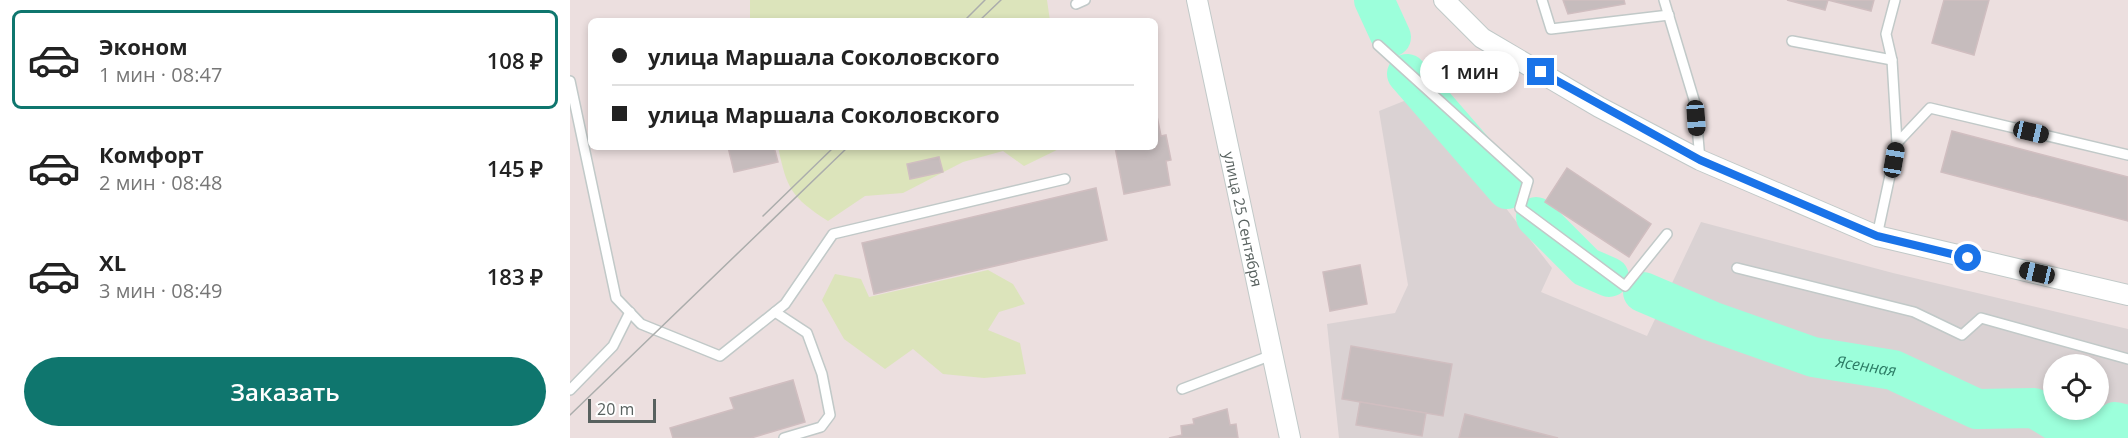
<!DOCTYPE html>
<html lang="ru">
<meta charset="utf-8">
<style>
:root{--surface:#fff;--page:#f6f6f6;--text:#222;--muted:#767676;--line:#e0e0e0;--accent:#0f766e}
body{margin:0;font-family:"Open Sans",sans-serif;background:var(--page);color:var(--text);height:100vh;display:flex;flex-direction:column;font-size:22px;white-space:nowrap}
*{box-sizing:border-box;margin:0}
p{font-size:20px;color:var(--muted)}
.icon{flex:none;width:33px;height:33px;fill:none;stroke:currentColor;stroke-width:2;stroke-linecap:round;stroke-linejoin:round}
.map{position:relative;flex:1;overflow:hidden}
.drawer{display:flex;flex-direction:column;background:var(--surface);width:570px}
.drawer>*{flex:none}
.top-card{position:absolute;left:18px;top:18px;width:570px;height:132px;border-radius:9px;box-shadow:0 3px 9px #0003;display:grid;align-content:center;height:132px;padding:0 24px;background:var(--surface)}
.fabs{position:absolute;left:1473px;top:354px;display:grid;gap:12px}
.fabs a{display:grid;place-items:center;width:66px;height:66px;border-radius:50%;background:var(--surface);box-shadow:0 3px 9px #0003;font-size:30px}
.scale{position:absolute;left:18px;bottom:15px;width:68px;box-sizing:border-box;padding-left:6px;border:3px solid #58615f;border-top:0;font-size:16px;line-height:21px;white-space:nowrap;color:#58615f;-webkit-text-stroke:4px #fff;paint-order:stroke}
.end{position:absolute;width:27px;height:27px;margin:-14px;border:8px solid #1a73e8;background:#fff;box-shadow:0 0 0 3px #fff}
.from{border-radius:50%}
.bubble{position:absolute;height:42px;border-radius:21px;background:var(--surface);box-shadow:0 3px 9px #0003;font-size:20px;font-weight:600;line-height:42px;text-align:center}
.car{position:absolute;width:18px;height:36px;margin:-18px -9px;border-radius:8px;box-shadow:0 0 4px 2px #0007;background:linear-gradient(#222 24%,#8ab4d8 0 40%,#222 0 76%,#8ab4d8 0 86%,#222 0)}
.top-card b{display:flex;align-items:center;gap:21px;height:57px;font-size:22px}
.top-card b+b{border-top:2px solid var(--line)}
.top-card i{width:15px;height:15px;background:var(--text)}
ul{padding:10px 0 0;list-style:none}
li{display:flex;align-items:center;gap:18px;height:99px;margin:0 12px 9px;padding:0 12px;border:3px solid transparent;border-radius:9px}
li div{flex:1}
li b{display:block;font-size:22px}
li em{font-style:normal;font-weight:600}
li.on{border-color:var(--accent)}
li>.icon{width:54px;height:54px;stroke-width:1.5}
.button{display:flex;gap:12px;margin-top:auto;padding:12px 24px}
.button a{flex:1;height:69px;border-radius:36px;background:var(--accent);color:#fff;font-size:24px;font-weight:600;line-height:69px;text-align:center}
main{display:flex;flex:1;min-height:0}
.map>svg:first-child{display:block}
</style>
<main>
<section class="drawer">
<ul>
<li class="on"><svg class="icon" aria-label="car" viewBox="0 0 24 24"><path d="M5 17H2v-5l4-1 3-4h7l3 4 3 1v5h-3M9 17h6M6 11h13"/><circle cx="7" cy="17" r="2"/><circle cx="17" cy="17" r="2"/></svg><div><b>Эконом</b><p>1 мин · 08:47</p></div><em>108 ₽</em></li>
<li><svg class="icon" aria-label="car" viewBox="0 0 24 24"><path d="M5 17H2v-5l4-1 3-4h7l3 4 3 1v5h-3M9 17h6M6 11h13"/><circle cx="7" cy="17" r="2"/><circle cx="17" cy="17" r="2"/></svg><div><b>Комфорт</b><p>2 мин · 08:48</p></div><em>145 ₽</em></li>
<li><svg class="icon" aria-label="car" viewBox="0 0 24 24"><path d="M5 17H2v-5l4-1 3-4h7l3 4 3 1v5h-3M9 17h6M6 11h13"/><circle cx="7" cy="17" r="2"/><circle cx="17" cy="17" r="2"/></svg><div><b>XL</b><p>3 мин · 08:49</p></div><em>183 ₽</em></li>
</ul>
<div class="button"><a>Заказать</a></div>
</section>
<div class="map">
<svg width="1558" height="438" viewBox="0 0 1558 438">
<rect width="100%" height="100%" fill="#ecdfdf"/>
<!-- industrial -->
<path fill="#dad2d3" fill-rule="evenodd" d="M849 95 982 268 971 292 1077 336 1131 222 1323 273 1558 329V438H769L757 324 825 313 838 285 809 111ZM1484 364H1528V410H1484Z"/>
<!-- green -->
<g fill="#dce4bb">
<polygon points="180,0 477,0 480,21 180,21"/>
<path d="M208 147H493L454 166 433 151 393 162 333 193 295 196 258 221C221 197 217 189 208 147Z"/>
<polygon points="418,270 443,284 455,304 429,312 418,330 450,343 456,374 414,378 373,374 343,349 315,369 274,339 252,300 265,274 291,279 299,297"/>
</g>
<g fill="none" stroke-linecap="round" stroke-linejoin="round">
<!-- river -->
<g stroke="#9cffdb" stroke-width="40">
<polyline points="804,0 821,37"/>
<polyline points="837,74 937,189"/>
<polyline points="966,217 1016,267 1039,277"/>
<path id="s1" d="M1073 292 1141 321 1243 357 1323 370 1407 409 1464 408 1514 438"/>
<polyline points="1527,438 1545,422 1558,425"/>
</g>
</g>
<!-- building -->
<g fill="#c6bcbd" stroke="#d0bec0" stroke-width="1.5">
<polygon points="993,0 1054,0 1055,4 998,14"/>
<polygon points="1217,0 1258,0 1255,10"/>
<polygon points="1258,0 1304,0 1301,11"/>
<polygon points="1374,0 1419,0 1404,55 1362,43"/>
<polygon points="585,106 591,136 596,135 601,160 596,161 600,185 554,194 545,147 585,147"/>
<polygon points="1382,131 1558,177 1558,221 1371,172"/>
<polygon points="158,147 204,147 208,162 164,172"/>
<polygon points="369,157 373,172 340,179 337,164"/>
<polygon points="997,168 1081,224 1059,257 975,202"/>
<polygon points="526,188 537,240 304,294 292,243"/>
<polygon points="790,265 797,304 760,311 753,272"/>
<polygon points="781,346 882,364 873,416 772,399"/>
<polygon points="223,380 235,422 181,438 103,438 100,428 164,409 160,398"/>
<polygon points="790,402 856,413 852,436 786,425"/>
<polygon points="657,409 660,425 666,424 668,438 599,438 612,435 611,426 624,424 623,419"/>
<polygon points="895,414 988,438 889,438"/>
</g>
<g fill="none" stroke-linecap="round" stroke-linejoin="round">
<defs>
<g id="service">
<polyline points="972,0 981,29 1099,15"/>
<polyline points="1094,0 1125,103 1130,160"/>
<polyline points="1325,0 1316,34 1322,60 1327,143"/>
<polyline points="506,4 515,0"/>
<polyline points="1222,41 1322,60"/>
<polyline points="808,45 958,181 950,208 1055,286 1097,234"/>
<polyline points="0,81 46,298 71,324 150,356 215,304 263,234 495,179"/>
<polyline points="1307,236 1327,143 1360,108 1558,155"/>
<polyline points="1167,268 1344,312 1392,335 1411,318 1558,359"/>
<polyline points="205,312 237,333 252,374 260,415 251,427 214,438"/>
<polyline points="612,389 702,355"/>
<polyline points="0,390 43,346 60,312"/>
</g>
<g id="minor">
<path id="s2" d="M627 0 720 438"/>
<polyline points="874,0 912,38 1029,107 1130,160 1307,236 1558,295"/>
</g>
</defs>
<!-- service casing -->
<use href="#service" stroke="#c1c9c8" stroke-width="12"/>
<!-- minor casing -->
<use href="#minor" stroke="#c1c9c8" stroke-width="22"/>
<!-- service -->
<use href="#service" stroke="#fff" stroke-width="9"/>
<!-- minor -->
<use href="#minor" stroke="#fff" stroke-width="20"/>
<!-- tram -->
<g stroke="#abadac" stroke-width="1.5">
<polyline points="394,21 415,0"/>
<polyline points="409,21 431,0"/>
<polyline points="193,216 264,147"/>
<polyline points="0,415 278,147"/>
</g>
</g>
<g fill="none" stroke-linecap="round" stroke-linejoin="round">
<!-- route -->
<polyline stroke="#1a73e8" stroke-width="8" points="971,72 1130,160 1307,236 1398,258"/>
</g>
<g text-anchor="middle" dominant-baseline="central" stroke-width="4.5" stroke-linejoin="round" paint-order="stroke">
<!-- street labels -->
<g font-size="15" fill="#58615f" stroke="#fff">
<text stroke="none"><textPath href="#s2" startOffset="224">улица 25 Сентября</textPath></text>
</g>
<!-- water labels -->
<g font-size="16" font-style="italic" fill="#2c7c65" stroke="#fff">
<text stroke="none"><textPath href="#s1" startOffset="236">Ясенная</textPath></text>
</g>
</g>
</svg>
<div class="fabs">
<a><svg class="icon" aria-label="locate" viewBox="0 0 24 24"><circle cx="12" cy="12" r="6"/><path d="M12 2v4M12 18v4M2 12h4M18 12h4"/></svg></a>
</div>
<div class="scale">20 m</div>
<i class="end from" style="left:1398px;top:258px"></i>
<i class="end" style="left:971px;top:72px"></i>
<div class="bubble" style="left:850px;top:51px;width:99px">1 мин</div>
<i class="car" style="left:1126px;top:118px;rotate:176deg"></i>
<i class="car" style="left:1461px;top:132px;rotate:103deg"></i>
<i class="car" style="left:1324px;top:160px;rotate:10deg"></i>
<i class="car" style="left:1467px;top:273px;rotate:283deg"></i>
<div class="top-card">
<b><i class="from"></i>улица Маршала Соколовского</b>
<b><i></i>улица Маршала Соколовского</b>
</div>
</div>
</main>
